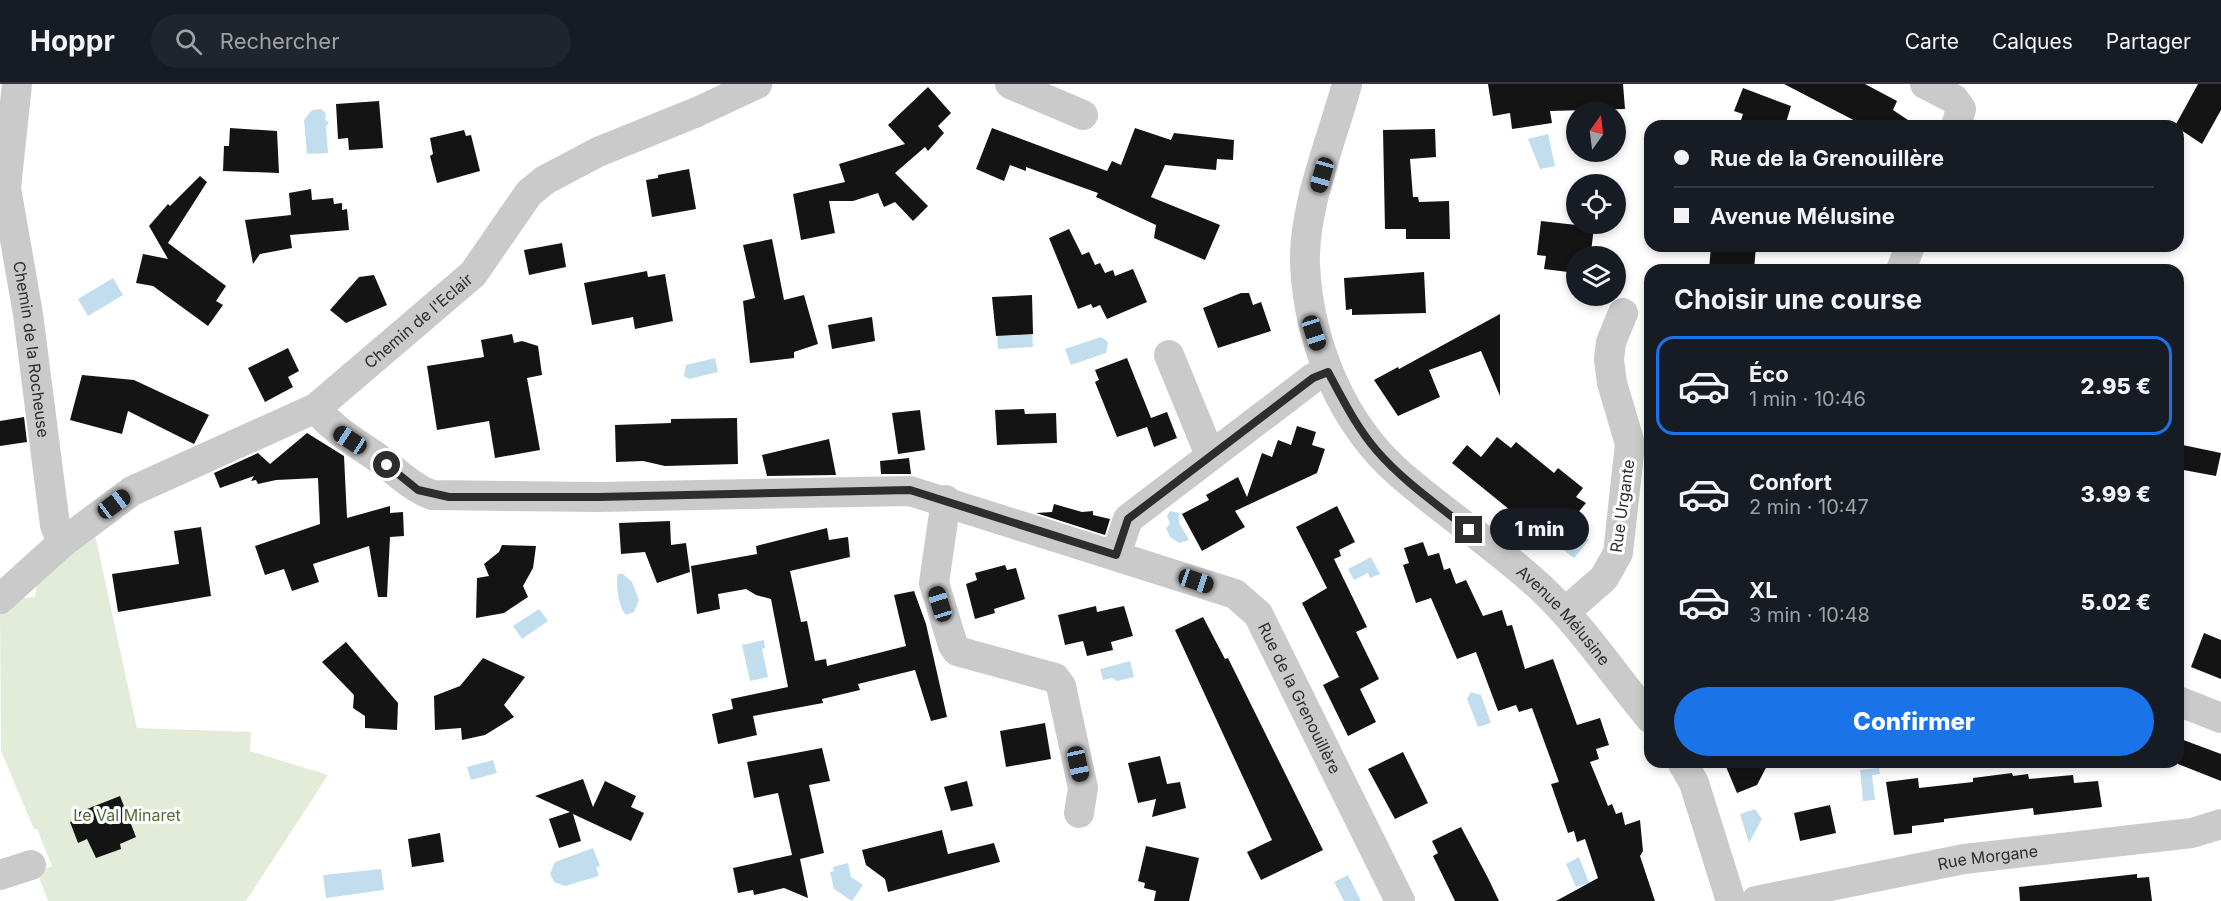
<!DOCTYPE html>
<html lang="fr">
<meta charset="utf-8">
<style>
:root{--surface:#171b24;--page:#20242c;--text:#f1f3f6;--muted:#9ea1a6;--line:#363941;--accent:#1a73e8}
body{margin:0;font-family:Inter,sans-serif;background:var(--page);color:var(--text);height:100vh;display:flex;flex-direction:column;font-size:22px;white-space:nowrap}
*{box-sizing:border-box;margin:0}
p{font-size:20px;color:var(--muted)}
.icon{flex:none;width:33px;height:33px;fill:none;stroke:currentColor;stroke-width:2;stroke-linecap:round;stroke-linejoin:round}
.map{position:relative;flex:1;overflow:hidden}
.drawer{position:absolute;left:1644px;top:180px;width:540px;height:504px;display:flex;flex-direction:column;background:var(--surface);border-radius:18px;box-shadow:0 3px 9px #0003}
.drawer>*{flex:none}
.guide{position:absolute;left:1644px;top:36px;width:540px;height:132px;border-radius:18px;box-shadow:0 3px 9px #0003;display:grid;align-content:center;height:132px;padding:0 30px;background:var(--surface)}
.needle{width:39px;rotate:14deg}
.controls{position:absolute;left:1566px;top:18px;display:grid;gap:12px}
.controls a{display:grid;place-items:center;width:60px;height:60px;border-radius:50%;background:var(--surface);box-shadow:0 3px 9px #0003;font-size:30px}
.end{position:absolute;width:27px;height:27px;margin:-14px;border:8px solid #2d2d2d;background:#fff;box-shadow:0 0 0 3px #fff}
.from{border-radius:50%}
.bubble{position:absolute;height:42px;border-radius:21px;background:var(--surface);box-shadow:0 3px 9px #0003;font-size:20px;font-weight:800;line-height:42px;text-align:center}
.car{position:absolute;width:18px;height:36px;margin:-18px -9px;border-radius:8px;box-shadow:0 0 4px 2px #0007;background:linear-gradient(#222 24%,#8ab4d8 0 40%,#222 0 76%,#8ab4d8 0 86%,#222 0)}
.guide b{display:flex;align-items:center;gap:21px;height:57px;font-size:22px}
.guide b+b{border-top:2px solid var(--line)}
.guide i{width:15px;height:15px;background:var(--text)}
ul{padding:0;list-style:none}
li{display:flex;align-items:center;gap:18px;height:99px;margin:0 12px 9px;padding:0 18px;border:3px solid transparent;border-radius:18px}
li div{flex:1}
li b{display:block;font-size:22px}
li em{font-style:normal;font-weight:800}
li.selected{border-color:var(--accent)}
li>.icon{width:54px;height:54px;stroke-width:1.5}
h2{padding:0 30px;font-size:27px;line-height:72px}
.action{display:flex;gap:12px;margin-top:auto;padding:12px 30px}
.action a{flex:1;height:69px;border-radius:36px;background:var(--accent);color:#fff;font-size:24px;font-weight:800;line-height:69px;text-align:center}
header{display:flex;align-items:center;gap:36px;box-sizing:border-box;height:84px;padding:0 30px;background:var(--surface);border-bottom:2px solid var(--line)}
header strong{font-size:28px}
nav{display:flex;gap:33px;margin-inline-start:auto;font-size:21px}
.search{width:420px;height:54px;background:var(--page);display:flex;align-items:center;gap:15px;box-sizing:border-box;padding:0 21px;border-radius:33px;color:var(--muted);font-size:22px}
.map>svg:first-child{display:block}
</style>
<header>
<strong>Hoppr</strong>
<div class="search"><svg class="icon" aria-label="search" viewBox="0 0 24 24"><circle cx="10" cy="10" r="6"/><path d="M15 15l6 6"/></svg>Rechercher</div>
<nav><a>Carte</a><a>Calques</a><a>Partager</a></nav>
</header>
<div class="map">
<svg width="2221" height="817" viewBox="0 0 2221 817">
<rect width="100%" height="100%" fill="#fff"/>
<!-- green -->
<polygon fill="#e3ecd8" points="94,446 137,644 251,648 250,667 328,691 246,817 48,817 37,788 52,782 37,745 34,745 1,667 0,530 15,515 35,513 37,498"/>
<!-- water -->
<g fill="#c2deee">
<polygon points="321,25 326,29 325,36 329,38 326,43 328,69 307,70 304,36 312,26"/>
<polygon points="1548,50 1555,82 1540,85 1528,55"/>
<polygon points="113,194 123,211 88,232 78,215"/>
<polygon points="1032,246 1033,263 998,265 997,248"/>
<polygon points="1101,253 1108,258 1106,269 1071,281 1065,265"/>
<polygon points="715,274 718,288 689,295 684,292 686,281"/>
<polygon points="1170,427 1179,429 1179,439 1189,456 1179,459 1170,453 1166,444 1170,440 1167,432"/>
<polygon points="1571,442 1589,456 1574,474 1556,460"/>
<polygon points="1371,473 1380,490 1370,494 1368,489 1354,496 1348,485"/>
<path d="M618 490H623L632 498 639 516 634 528 626 531C619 525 615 499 618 490Z"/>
<polygon points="539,525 548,537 522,555 513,542"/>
<polygon points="764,556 765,564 762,565 768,593 750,597 742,561"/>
<polygon points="1130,577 1134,593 1117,597 1112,594 1103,596 1100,585"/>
<polygon points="1471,608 1481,611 1491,639 1478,643 1467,615"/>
<polygon points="493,676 497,689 471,696 467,683"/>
<polygon points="1879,684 1880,690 1872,691 1875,716 1863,717 1860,686"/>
<polygon points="1755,725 1762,735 1749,759 1740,730"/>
<polygon points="593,764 600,782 596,783 599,792 565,802 554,798 550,790 555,778"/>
<polygon points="1579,773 1589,799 1576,803 1566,780"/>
<polygon points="848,779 851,793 863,801 852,817 834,805 830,788 834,787 833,783"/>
<polygon points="381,785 384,806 326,814 323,791"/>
<polygon points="1348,791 1361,817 1344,817 1334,798"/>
</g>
<!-- building -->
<g fill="#141414">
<polygon points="1488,0 1623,0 1625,25 1550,27 1552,39 1512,45 1510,29 1493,32"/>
<polygon points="1784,0 1865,0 1897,17 1893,26 1917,42 1865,42"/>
<polygon points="2198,0 2221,0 2221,26 2202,60 2175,42"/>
<polygon points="928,3 951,29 938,42 944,49 928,67 925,63 895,89 928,122 913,137 895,118 884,123 878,109 853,117 829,117 835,149 801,156 793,110 845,98 839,80 905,60 888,41"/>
<polygon points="1743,4 1791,22 1785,42 1739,42 1743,30 1734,27"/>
<polygon points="379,17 383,64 349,66 348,54 338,55 336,20"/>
<polygon points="230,44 277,47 279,89 223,87 224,62 229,62"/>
<polygon points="992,44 1107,87 1112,77 1121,81 1135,44 1171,56 1174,49 1234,56 1233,76 1217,75 1216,86 1165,81 1151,113 1220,141 1205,176 1154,154 1156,141 1096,113 1098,109 1026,83 1026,87 1010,81 1004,97 976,85"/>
<polygon points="1435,45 1436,73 1410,75 1413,113 1418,113 1419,118 1449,117 1450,155 1406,155 1406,145 1385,145 1383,46"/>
<polygon points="464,46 466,52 471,51 480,87 437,99 430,72 433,70 430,54"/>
<polygon points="689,85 696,125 652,133 646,96 658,94 658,91"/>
<polygon points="200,92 207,98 168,159 226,202 216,217 223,221 208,242 153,202 136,199 143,170 168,175 149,142 168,120 170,122"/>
<polygon points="311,105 312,116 333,114 334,120 342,119 342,126 347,125 349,146 290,151 292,164 260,170 253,180 245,136 291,131 289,109"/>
<polygon points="1541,137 1594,143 1591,168 1580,167 1579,172 1576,172 1576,189 1544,185 1546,172 1537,171"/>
<polygon points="1069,145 1082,171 1089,168 1095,181 1100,179 1105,189 1113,186 1115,192 1133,185 1147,218 1107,235 1100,221 1093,224 1091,220 1078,225 1049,154"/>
<polygon points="772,155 784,216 804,211 818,260 794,268 794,274 750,279 743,217 755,214 743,161"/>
<polygon points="562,159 566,183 529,191 524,166"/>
<polygon points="1711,162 1756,162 1754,186 1709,186"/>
<polygon points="647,187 648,193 665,190 673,237 635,245 633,233 592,241 584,199"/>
<polygon points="1424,188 1426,229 1352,231 1352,225 1346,226 1344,194"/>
<polygon points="374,191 387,221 346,239 330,226 359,193"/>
<polygon points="1241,209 1249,209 1253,221 1261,218 1271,247 1218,264 1203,224"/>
<polygon points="1032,211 1033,250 996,252 992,213"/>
<polygon points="1500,230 1500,312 1481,267 1429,286 1440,313 1398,332 1374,296 1398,283 1399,285"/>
<polygon points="872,233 875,257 832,265 828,241"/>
<polygon points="512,250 514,259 522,257 538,262 542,291 527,294 540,366 495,374 489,337 437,346 427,282 484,273 481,256"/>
<polygon points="288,264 299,287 288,293 293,303 265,318 248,284"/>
<polygon points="1127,274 1151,334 1167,328 1177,354 1154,363 1147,343 1117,353 1095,298 1099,296 1095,286"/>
<polygon points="82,291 134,296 209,331 194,360 128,327 122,350 70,336"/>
<polygon points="1024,325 1025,330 1056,329 1057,359 997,361 995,326"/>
<polygon points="920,326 925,366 898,370 892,329"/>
<polygon points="24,333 27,358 0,362 0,337"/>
<polygon points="737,334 738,380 665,382 643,377 616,378 615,341 671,339 671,335"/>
<polygon points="1297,342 1316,348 1312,361 1325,365 1317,389 1235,427 1245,443 1202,467 1182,430 1209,416 1206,411 1238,393 1247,413 1262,369 1272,373 1278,356 1291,361"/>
<polygon points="307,349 344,372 347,434 390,422 390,429 403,428 404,452 390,453 387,513 378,513 369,462 313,480 319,498 292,507 284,485 265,491 255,462 320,440 318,394 276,396 258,400 256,396 251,397 254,392 220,404 214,389 258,369 270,380"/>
<polygon points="1497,353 1511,364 1516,358 1554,389 1558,384 1583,404 1576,413 1586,419 1552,460 1452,379 1467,361 1481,373"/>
<polygon points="829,355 836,391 767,392 762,371"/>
<polygon points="2178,360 2221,369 2216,392 2178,385"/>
<polygon points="909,374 911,390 881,390 880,377"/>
<polygon points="1054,420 1082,428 1093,427 1093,431 1110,435 1105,451 1036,429 1052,428"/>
<polygon points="1337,422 1355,458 1339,466 1341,472 1334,475 1367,543 1356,548 1379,595 1360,605 1376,638 1348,652 1323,601 1339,593 1302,519 1327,504 1296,443"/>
<polygon points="670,437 671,461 686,459 690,488 657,499 645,468 621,470 619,439"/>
<polygon points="201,443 211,512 118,528 112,490 179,480 174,447"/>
<polygon points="827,444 829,456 848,453 850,473 790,487 801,538 807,537 815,577 826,575 827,582 906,562 894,511 914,507 926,540 947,633 931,637 915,586 858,600 860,606 822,615 823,619 753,632 757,651 718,660 712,630 733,625 731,615 788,603 771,515 756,511 746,505 718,510 720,525 697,530 691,482 757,470 756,462"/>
<polygon points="1423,458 1428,472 1439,469 1444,486 1450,484 1456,500 1466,496 1483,532 1502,526 1507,542 1512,541 1525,585 1553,575 1577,641 1600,634 1609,661 1596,665 1599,675 1590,678 1608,722 1612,720 1616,730 1622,728 1625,741 1640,736 1643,767 1640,772 1655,817 1556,817 1598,794 1585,755 1577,758 1574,747 1568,749 1551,700 1559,698 1532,624 1519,628 1516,621 1498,627 1476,568 1457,575 1431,514 1416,519 1403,481 1409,479 1404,464"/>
<polygon points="502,461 536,462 533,484 523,502 528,513 504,529 476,534 477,494 489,492 484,480 499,468"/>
<polygon points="1005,481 1007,486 1016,484 1025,515 994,525 995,529 975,535 966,500 977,496 975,489"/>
<polygon points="1096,522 1097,528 1124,522 1133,552 1111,558 1113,566 1087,572 1083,557 1065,561 1058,531"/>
<polygon points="1203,533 1225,575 1228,574 1323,766 1261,796 1247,768 1272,756 1175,546"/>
<polygon points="2204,549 2221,556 2221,595 2191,583"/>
<polygon points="346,558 398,619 397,646 365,644 365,632 353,624 354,611 322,578"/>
<polygon points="483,574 525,593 504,621 514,633 485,651 462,656 461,644 435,646 434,612 460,602"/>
<polygon points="1045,639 1051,675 1006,683 1000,647"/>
<polygon points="2178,654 2221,670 2221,697 2178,680"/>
<polygon points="822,664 830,697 809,701 824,769 800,775 808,814 784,804 754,811 753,806 738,809 733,784 792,771 778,709 754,714 747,678"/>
<polygon points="1403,668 1428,719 1395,735 1368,685"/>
<polygon points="1160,672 1167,700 1180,698 1186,724 1152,733 1156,715 1138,719 1128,679"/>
<polygon points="1724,678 1769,678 1757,701 1737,709"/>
<polygon points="2012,689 2013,692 2028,690 2029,695 2073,691 2074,699 2098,697 2102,723 2034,731 2033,724 1944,735 1944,738 1912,742 1912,749 1894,751 1886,698 1918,694 1919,704 1973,698 1973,694"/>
<polygon points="583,695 593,723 605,697 636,712 631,723 644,729 631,757 573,730 581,757 559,764 549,735 570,728 535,712"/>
<polygon points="967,697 973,722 951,727 944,703"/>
<polygon points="120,712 136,753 120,760 121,765 96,774 87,755 78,759 70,738 79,735 77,729"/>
<polygon points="1830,721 1836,749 1800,757 1794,729"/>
<polygon points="1461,743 1488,794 1499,817 1455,817 1433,772 1438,769 1432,757"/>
<polygon points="942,746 948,770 994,759 1000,778 888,808 885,795 866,781 862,766"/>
<polygon points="440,749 444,778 412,783 408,755"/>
<polygon points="1146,762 1199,774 1189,817 1154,817 1156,807 1144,804 1145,799 1138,797"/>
<polygon points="2137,790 2137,794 2149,793 2152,817 2020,817 2019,803"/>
</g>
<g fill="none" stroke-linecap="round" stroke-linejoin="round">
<!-- street -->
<g stroke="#cacaca" stroke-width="30">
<path id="s1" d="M17 0 6 104 28 230 55 441 62 459"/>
<polyline points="1010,0 1083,31"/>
<path id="s2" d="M1347 0C1332 56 1303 123 1305 181 1309 259 1341 339 1401 391 1445 429 1495 462 1539 502 1581 541 1613 590 1650 634"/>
<polyline points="1925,0 1954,15 1961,25 1956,42"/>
<polyline points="1901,186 1910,162"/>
<polyline points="1169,271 1210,371"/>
<path id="s3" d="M316 324C333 346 355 358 378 374 396 387 411 403 432 411L599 413 910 407 1235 510 1258 530 1400 817"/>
<polyline points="946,416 934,499 953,561 957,567 1055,594 1061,602 1083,704 1079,729"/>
<polyline points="1116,471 1128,435 1313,294 1328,288"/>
<path id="s4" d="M0 515 62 459 132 407 316 324 473 190 529 109 545 96 598 68 697 28 757 0"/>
<polyline points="1565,528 1604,494 1618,469 1630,360 1612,299 1609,276 1611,258 1623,229"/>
<polyline points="2178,617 2221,634"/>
<polyline points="1682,678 1694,699 1731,817"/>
<polyline points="0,791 31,781"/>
<path id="s5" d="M1756 817 1964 775 2192 749 2221 740"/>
</g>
</g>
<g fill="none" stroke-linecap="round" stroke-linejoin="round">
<!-- route -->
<path stroke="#2d2d2d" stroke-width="8" d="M387 381 418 406 449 413H599L910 406 1116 471 1128 435 1313 294 1328 288C1343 316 1357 344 1377 367 1403 397 1438 421 1469 446"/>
</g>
<g text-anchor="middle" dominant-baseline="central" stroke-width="6" stroke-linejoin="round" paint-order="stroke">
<!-- street labels -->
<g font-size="16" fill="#2d2d2d" stroke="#fff">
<text stroke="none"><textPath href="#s4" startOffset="507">Chemin de l'Eclair</textPath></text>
<text stroke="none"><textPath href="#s1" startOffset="268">Chemin de la Rocheuse</textPath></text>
<text transform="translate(1622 422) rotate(-82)">Rue Urgante</text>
<text stroke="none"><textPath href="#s2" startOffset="639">Avenue Mélusine</textPath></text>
<text stroke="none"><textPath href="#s3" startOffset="1089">Rue de la Grenouillère</textPath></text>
<text stroke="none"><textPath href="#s5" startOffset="236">Rue Morgane</textPath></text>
</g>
<!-- park labels -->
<g font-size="16" fill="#516c37" stroke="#fff">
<text x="127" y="731">Le Val Minaret</text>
</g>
</g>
</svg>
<div class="controls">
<a><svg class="needle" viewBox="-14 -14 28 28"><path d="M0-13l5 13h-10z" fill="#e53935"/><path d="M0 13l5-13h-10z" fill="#9ea1a6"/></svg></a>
<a><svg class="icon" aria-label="locate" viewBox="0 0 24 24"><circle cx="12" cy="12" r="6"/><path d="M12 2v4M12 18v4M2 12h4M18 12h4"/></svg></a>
<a><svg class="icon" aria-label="layers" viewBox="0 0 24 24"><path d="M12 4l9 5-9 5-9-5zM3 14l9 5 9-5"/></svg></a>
</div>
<i class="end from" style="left:387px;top:381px"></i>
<i class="end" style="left:1469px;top:446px"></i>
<div class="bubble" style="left:1490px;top:424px;width:99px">1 min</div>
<i class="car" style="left:1322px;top:91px;rotate:196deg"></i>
<i class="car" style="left:1314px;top:249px;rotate:162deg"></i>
<i class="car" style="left:350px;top:356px;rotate:303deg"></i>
<i class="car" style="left:114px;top:420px;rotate:53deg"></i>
<i class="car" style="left:1196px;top:497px;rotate:109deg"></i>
<i class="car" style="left:940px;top:520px;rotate:343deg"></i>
<i class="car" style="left:1078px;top:680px;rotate:168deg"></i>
<div class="guide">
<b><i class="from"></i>Rue de la Grenouillère</b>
<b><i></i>Avenue Mélusine</b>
</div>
<section class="drawer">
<h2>Choisir une course</h2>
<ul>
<li class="selected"><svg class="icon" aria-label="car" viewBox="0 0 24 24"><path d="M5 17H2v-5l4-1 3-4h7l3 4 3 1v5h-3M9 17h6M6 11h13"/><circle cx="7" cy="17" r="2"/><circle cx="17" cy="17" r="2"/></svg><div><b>Éco</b><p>1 min · 10:46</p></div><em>2.95 €</em></li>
<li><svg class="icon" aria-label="car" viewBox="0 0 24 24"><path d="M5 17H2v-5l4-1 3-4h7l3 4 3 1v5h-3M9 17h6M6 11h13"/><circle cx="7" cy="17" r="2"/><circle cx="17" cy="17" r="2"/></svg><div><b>Confort</b><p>2 min · 10:47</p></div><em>3.99 €</em></li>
<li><svg class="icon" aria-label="car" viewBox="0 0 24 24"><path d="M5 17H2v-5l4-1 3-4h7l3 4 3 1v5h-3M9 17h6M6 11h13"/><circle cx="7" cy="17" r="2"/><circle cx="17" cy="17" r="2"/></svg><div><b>XL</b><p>3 min · 10:48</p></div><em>5.02 €</em></li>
</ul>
<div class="action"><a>Confirmer</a></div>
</section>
</div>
